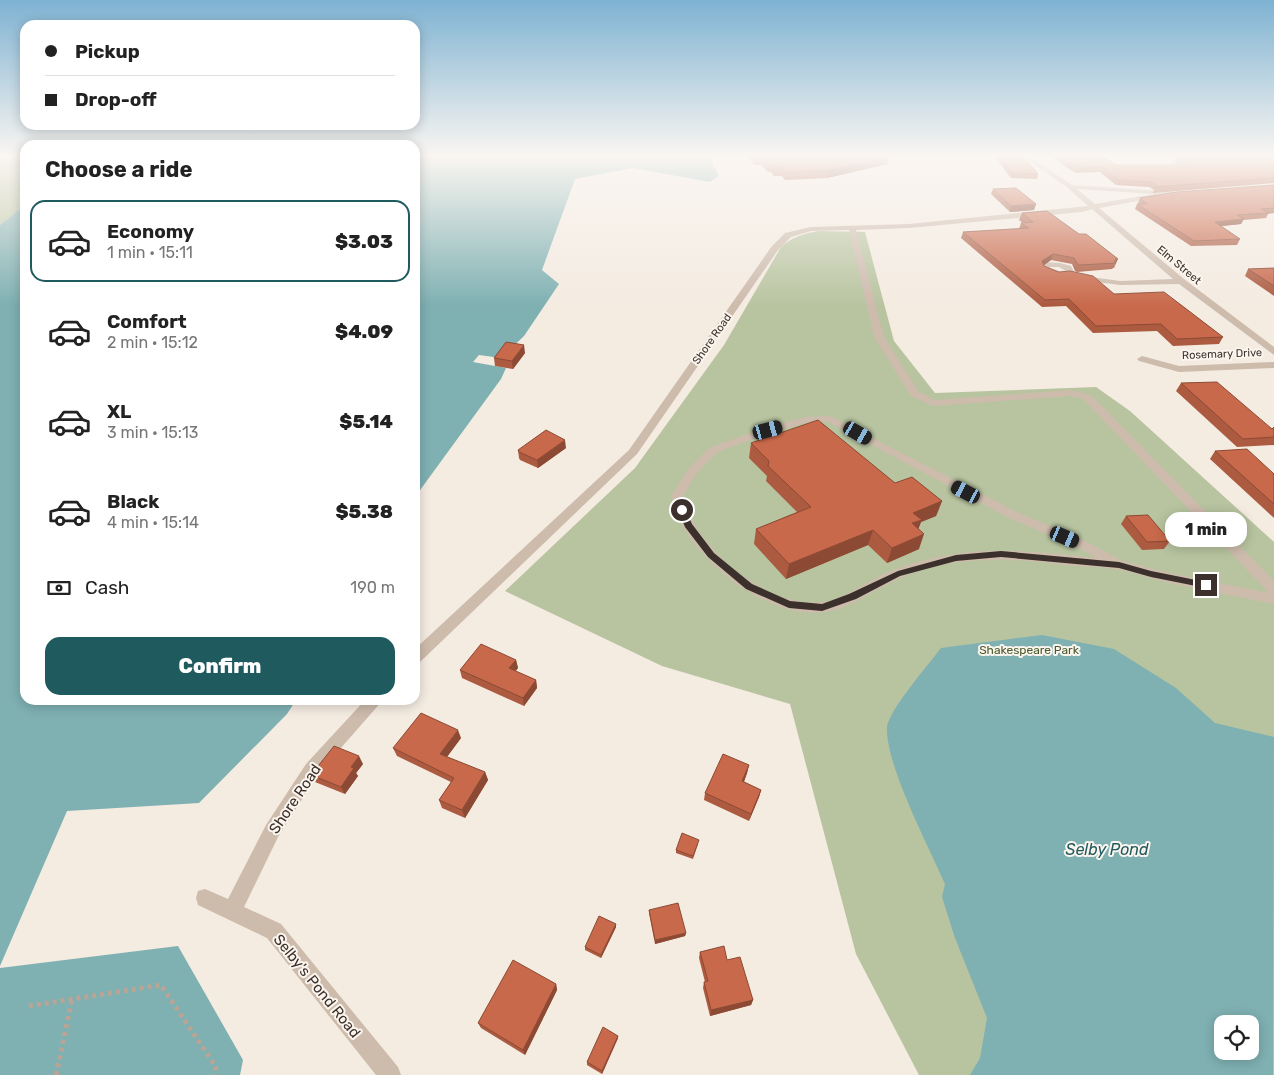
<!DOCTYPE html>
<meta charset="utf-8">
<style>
:root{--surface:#fff;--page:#f2f2f2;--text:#222;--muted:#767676;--line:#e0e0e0;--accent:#1f5a5e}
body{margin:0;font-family:Rubik,sans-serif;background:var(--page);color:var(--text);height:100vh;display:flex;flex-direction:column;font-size:19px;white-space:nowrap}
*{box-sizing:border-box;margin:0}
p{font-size:16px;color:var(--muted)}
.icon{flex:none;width:28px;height:28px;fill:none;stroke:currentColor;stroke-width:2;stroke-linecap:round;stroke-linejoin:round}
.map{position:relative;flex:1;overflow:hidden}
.panel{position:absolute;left:20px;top:140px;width:400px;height:565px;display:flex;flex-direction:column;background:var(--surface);border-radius:15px;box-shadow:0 2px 12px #0003}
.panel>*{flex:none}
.hud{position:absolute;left:20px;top:20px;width:400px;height:110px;border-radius:15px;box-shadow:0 2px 12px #0003;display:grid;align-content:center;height:110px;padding:0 25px;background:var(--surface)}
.fabs{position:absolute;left:1214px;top:1015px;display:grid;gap:10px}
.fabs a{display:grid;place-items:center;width:45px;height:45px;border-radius:10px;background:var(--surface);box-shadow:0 2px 12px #0003;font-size:25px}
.end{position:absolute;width:22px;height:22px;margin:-11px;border:6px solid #3b302b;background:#fff;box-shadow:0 0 0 2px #fff}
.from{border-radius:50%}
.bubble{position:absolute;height:35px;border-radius:15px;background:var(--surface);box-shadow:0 2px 12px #0003;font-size:16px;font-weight:800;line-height:35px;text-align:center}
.car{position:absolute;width:15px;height:30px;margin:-15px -8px;border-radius:6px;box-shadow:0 0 4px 1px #0007;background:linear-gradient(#222 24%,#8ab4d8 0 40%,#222 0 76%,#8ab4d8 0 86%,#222 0)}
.hud b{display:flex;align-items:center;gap:18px;height:48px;font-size:19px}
.hud b+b{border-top:1px solid var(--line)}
.hud i{width:12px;height:12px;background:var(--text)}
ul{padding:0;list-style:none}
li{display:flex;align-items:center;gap:15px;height:82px;margin:0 10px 8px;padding:0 15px;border:2px solid transparent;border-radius:15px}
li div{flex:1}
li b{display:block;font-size:19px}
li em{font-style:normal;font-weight:800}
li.current{border-color:var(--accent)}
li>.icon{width:45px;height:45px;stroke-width:1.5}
h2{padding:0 25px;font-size:22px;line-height:60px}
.pay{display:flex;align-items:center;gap:12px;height:55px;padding:0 25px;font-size:19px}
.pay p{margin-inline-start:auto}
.primary-button{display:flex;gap:10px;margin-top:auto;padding:10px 25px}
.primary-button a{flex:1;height:58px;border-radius:15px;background:var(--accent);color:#fff;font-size:20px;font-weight:800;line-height:58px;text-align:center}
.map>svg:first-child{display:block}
</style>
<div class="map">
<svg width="1274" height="1075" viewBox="0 0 1274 1075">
<rect width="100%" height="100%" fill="#f4ebe1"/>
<!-- green -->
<g fill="#b8c4a0" fill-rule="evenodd">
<polygon points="0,156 25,156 25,205 0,225"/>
<path d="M818 231 865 232 894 341 935 393 1096 387 1130 411 1274 542V1075H919L856 954 790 704 662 666 505 591 635 468 724 345 781 247C792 237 803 234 818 231ZM1222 1024H1250V1051H1222Z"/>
</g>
<!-- water -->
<g fill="#7fb0b2" fill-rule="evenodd">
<polygon points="415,156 715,156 712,163 719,176 710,182 633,168 575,179 542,270 559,284 524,336 501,358 479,355 473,362 506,368 501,379 415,497"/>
<polygon points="25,205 25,700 296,700 287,714 199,803 67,811 0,966 0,225"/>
<path d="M1042 635 1114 649 1176 688 1215 723 1274 737 1273 1075H970L980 1058 987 1018 955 938 942 897 945 884C929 847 885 764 887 727 889 710 929 664 941 648ZM1222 1024H1250V1051H1222Z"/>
<polygon points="178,946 243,1060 240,1075 0,1075 0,968"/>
</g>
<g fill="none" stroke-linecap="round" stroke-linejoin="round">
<!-- path -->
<g stroke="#b9a596" stroke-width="5" stroke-dasharray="4 4" stroke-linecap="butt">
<polyline points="29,1006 161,985 216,1067 214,1075"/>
<polyline points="56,1075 72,1000"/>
</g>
<!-- minor -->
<g fill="#cdbbac" fill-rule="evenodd">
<path d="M1022 156H1029L1072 185 1176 192V194H1163L1160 197 1099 208 1184 279 1274 347V355L1179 284 1120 285 1081 280V276H1084L1120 281 1173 279 1092 209 1082 212 909 228 856 230 884 337 919 392 935 400 1071 390 1091 395 1274 581V604C1239 597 1205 591 1170 583 1153 579 1136 573 1119 570 1105 567 1091 567 1077 566 1050 563 1022 559 994 560 960 560 923 566 892 582 871 592 853 606 830 611 782 622 722 580 694 543 683 529 677 513 671 496L688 469 709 448 764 428 805 417 830 416 1019 513 1085 541 1123 561 1169 573 1274 594 1269 593 1083 399 1071 396 933 406 911 396 874 337 849 230 811 231 791 237 778 250 637 454 420 662 415 664V649L629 450 772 246 785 233 811 227 909 224 1088 206 1068 188ZM1077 189 1154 194 1095 204ZM809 422H828L1011 519 1077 547 1097 558C1048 553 998 546 949 555 927 559 904 565 884 574 867 582 851 594 833 600 785 613 730 573 703 537 693 524 688 511 683 496L696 474 717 452 772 432Z"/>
<path d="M1045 262 1060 263 1071 266 1074 272C1064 280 1050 278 1041 269ZM1050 267H1059L1066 271 1057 272 1049 268Z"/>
<polygon points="1142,356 1179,366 1274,362 1274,368 1179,372 1139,361 1137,359"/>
<polygon points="365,700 383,700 318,774 278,837 244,907 281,924 398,1067 401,1075 376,1075 267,938 198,905 196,898 198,891 205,889 228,899 266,825 306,764"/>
</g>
</g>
<!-- wall -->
<g fill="#ac5a40">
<polygon points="747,156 889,156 887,164 827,178 785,180 782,176 774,176 771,172 768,172 761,165 754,165"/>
<polygon points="994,156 1023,156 1038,174 1037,179 1011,178"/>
<polygon points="1050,156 1100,156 1117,165 1171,165 1172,164 1180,164 1174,161 1177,156 1274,156 1274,183 1153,193 1154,190 1149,187 1116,185 1100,172 1076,173 1067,168"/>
<polygon points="1274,185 1274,213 1268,214 1266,218 1243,220 1241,224 1221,226 1240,239 1237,245 1191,246 1135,209 1137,204 1139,204 1138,203 1140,198"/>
<polygon points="993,189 1036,204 1034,210 1010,212 991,194"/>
<polygon points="1022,213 1079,234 1118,259 1114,268 1113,268 1112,269 1077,272 1075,271 1072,264 1051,260 1044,265 1044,266 1223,337 1219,344 1173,346 1157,331 1093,333 1066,306 1042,307 961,238 963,232 1019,229 1021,223 1023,223 1019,220"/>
<polygon points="1274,268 1274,296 1245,276 1248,269"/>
<polygon points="525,353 513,369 495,366 494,358"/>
<polygon points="1181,383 1272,429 1274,427 1274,445 1237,447 1176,391"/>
<polygon points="751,443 895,483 942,501 936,516 921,522 918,529 919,549 887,563 868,545 786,579 754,544 756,529 797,512 766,481 767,476 749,458"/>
<polygon points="566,448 538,468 520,460 519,458 518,450"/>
<polygon points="1215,451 1274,474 1274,518 1210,459"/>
<polygon points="1126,516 1170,541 1164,549 1142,550 1121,524"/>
<polygon points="516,660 518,668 515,671 536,680 537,688 524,706 462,678 460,670"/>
<polygon points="461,738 447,757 485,772 488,780 465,818 442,808 439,800 451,782 397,756 393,748"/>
<polygon points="363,764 356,773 358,776 345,794 315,782 311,775"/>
<polygon points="749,765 747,773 744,782 761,790 759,797 749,821 704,800 705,793"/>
<polygon points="698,844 693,859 676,853 676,850"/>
<polygon points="649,910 686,933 685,936 655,944 649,913"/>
<polygon points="616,924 616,927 601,958 585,950 585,947"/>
<polygon points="700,952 727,960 753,1000 751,1005 710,1016 703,988 704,982 705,982 699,958"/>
<polygon points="556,984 557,990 525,1055 481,1028 478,1023"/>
<polygon points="618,1036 618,1038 602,1074 587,1065 587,1062"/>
</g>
<!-- shaded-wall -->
<g fill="#8c4a34">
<polygon points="808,156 847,156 807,159"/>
<polygon points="889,156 887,164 827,178 828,170"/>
<polygon points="1036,204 1034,210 1010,212 1011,206"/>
<polygon points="1244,219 1241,224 1212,227 1215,222"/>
<polygon points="1053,254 1051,260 1040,268 1042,261"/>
<polygon points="524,345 525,353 513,369 512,361"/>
<polygon points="565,440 566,448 538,468 537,460"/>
<polygon points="942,501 936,516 921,522 916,535 907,538 913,513"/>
<polygon points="873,530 868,545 786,579 789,564"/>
<polygon points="924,534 919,549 887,563 892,548"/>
<polygon points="516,660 518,668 511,677 509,668"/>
<polygon points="536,680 537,688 524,706 523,698"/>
<polygon points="458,730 461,738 443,762 440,754"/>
<polygon points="359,756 363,764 356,773 358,776 345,794 341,787 351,767"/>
<polygon points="749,765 747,773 741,789 742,781"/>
<polygon points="485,772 488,780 465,818 462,810"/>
<polygon points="761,790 759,797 749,821 751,814"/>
<polygon points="616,924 616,927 601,958 601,955"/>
<polygon points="686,933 685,936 655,944 655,940"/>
<polygon points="556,984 557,990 525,1055 523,1050"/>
<polygon points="753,1000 751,1005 710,1016 711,1010"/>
<polygon points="618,1036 618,1038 602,1074 602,1071"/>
</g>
<!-- building -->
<g fill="#c8694b" stroke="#8c4a34">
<polygon points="754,156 795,156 807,159 837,156 889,156 828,170 786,172 783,168 775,168 772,164 769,164 762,157 754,157"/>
<polygon points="999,156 1023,156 1038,174 1012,173"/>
<polygon points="1058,156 1100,156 1117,165 1173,165 1172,164 1192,164 1177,156 1274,156 1274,178 1155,187 1156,185 1151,182 1119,180 1102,167 1078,168 1069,163"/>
<polygon points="1274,185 1274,208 1261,209 1269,213 1237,215 1244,219 1215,222 1240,239 1194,241 1137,204 1147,204 1140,198 1177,192"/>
<polygon points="1016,188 1036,204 1011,206 993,189"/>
<polygon points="1047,211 1079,234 1086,234 1118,259 1115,259 1117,261 1114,261 1116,263 1080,265 1078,265 1074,258 1053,254 1042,261 1044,266 1059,272 1070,271 1093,276 1114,294 1164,292 1223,337 1177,339 1161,324 1096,326 1069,299 1045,300 963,232 1029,228 1021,223 1033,222 1022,213"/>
<polygon points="1274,268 1274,286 1248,269"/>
<polygon points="506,342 524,345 512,361 494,358"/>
<polygon points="1217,382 1272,429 1274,427 1274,437 1243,439 1181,383"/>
<polygon points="818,420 895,483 912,477 942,501 913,513 922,520 912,523 924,534 892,548 873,530 789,564 756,529 811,507 768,466 769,461 751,443"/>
<polygon points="546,430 565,440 537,460 519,452 518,450"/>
<polygon points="1247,449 1274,474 1274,504 1215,451"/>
<polygon points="1148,515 1170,541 1147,542 1126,516"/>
<polygon points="481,644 516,660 509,668 536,680 523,698 460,670"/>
<polygon points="421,713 458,730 440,754 485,772 462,810 439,800 454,778 393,748"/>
<polygon points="334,746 359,756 351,767 354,768 341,787 311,775"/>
<polygon points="723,754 749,765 742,781 761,790 751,814 705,793"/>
<polygon points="682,833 699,840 693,856 676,850"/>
<polygon points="678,903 686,933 655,940 649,910"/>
<polygon points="599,916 616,924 601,955 585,947"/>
<polygon points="724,946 727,960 740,957 753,1000 711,1010 704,982 708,981 700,952"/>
<polygon points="513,960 556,984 523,1050 478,1023"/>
<polygon points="603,1027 618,1036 602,1071 587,1062"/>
</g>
<!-- sky -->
<linearGradient id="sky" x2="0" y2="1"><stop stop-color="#7eb2d2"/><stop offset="0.51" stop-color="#faf6f2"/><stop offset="1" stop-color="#faf6f2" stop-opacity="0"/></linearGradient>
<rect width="1274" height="306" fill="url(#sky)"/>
<!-- route -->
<polygon fill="#3b302b" points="682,508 685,509 692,524 714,553 752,584 790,601 822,604 849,594 898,571 956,555 1001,551 1119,562 1151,571 1206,582 1210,585 1206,588 1151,577 1119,568 1001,557 956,561 900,576 856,599 822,611 789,608 746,589 708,557 685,527 678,510"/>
<g text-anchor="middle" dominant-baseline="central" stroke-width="4" stroke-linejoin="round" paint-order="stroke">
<!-- far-street labels -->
<g font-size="11" fill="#3b302b" stroke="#fbf5ee">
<text transform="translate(1179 265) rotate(40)">Elm Street</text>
<text transform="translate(712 339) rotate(-55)">Shore Road</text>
<text transform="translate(1222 354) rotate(-2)">Rosemary Drive</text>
</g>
<!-- park labels -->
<g font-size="12" fill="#4a5a2e" stroke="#fbf5ee">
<text x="1029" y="650">Shakespeare Park</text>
</g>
<!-- near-street labels -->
<g font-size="15" fill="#3b302b" stroke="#fbf5ee">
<text transform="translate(295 799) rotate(-56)">Shore Road</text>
<text transform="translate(317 986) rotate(51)">Selby's Pond Road</text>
</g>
<!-- near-water labels -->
<g font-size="16" font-style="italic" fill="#1f5a5e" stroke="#fbf5ee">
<text x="1107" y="849">Selby Pond</text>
</g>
</g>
</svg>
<div class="fabs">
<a><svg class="icon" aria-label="locate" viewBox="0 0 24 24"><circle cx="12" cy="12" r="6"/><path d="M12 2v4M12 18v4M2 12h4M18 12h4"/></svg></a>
</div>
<i class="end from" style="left:682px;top:510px"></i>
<i class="end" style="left:1206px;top:585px"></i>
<div class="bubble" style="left:1165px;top:512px;width:82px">1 min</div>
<i class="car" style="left:768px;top:430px;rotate:75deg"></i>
<i class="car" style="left:858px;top:433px;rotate:120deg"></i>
<i class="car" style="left:966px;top:492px;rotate:297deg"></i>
<i class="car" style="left:1065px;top:537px;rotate:113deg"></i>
<div class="hud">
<b><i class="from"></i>Pickup</b>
<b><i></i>Drop-off</b>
</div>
<section class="panel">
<h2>Choose a ride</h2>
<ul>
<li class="current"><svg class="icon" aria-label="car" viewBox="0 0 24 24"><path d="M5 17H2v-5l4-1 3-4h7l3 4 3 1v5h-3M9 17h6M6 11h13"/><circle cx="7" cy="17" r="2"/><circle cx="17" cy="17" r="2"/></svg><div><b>Economy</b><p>1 min · 15:11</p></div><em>$3.03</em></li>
<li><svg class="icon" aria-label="car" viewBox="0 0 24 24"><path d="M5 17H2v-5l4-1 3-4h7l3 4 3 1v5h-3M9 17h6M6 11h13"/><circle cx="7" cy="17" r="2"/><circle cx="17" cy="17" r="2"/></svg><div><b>Comfort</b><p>2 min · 15:12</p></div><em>$4.09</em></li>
<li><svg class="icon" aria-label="car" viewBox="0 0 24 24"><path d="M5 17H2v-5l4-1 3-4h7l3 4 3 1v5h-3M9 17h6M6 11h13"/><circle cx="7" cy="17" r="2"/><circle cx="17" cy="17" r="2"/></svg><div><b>XL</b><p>3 min · 15:13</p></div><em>$5.14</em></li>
<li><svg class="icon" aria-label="car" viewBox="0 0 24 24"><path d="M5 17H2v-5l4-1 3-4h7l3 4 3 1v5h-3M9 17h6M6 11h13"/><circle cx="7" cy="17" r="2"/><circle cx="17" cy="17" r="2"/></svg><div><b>Black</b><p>4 min · 15:14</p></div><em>$5.38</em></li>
</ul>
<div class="pay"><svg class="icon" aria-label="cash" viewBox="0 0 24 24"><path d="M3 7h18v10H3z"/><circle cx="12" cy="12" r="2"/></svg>Cash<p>190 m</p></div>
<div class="primary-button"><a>Confirm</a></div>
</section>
</div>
